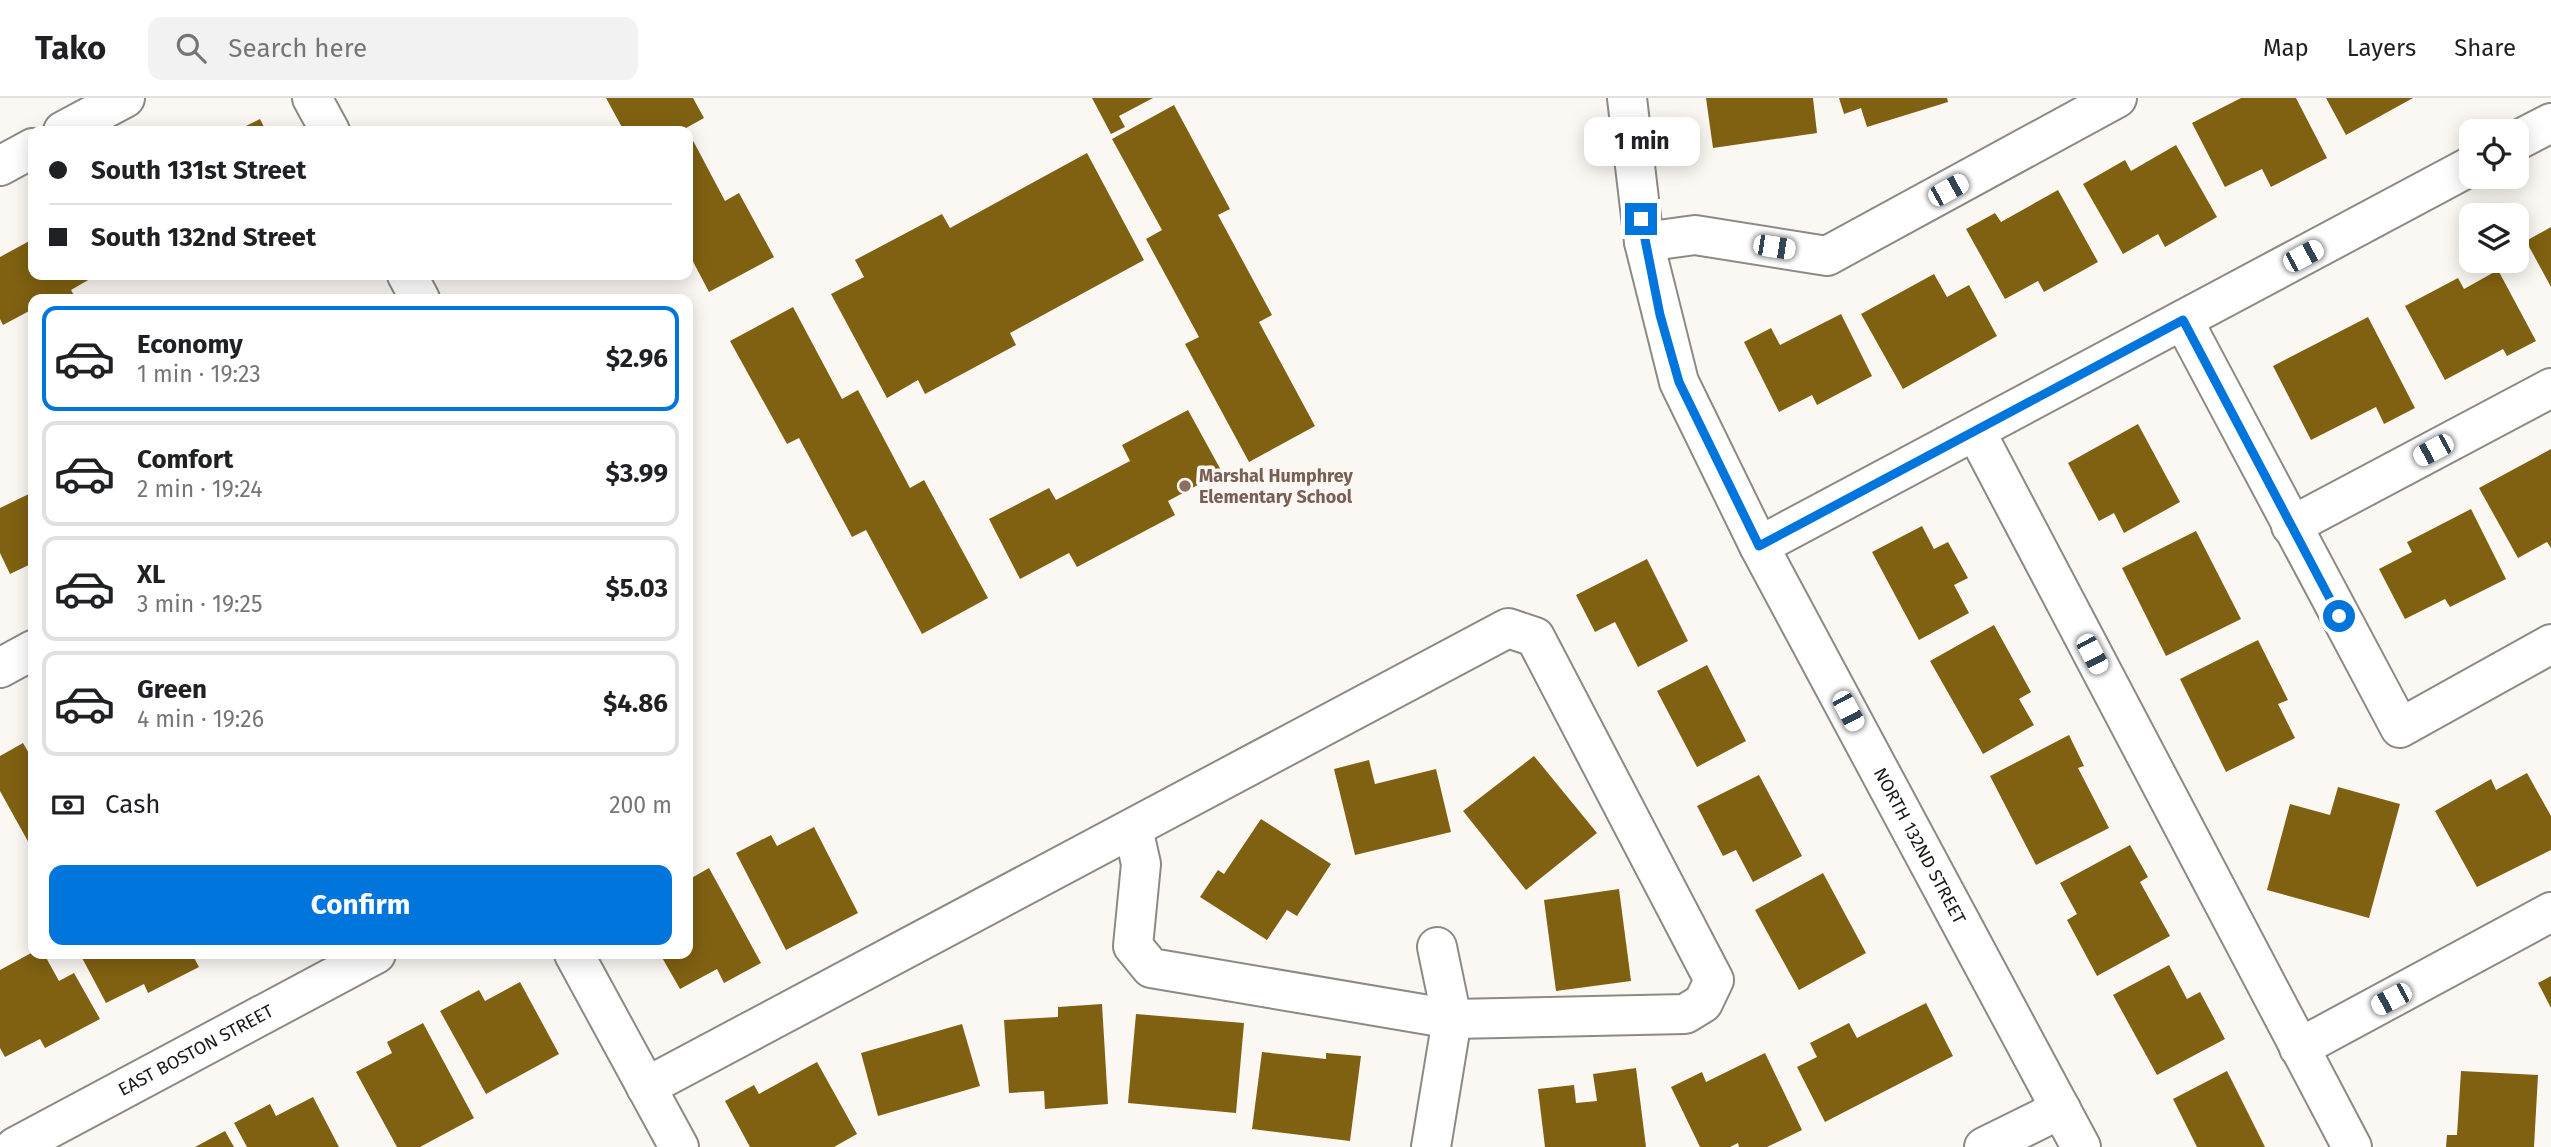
<!DOCTYPE html>
<meta charset="utf-8">
<style>
:root{--surface:#fff;--page:#f2f2f2;--text:#202124;--muted:#757577;--line:#e0e0e0;--accent:#0076dd}
body{margin:0;font-family:"Fira Sans",sans-serif;background:var(--page);color:var(--text);height:100vh;display:flex;flex-direction:column;font-size:26px;white-space:nowrap}
*{box-sizing:border-box;margin:0}
p{font-size:23px;color:var(--muted)}
.icon{flex:none;width:38px;height:38px;fill:none;stroke:currentColor;stroke-width:2;stroke-linecap:round;stroke-linejoin:round}
.map{position:relative;flex:1;overflow:hidden}
.side{position:absolute;left:28px;top:196px;width:665px;height:665px;display:flex;flex-direction:column;background:var(--surface);border-radius:14px;box-shadow:0 4px 18px #0003}
.side>*{flex:none}
.hud{position:absolute;left:28px;top:28px;width:665px;height:154px;border-radius:14px;box-shadow:0 4px 18px #0003;display:grid;align-content:center;height:154px;padding:0 21px;background:var(--surface)}
.fabs{position:absolute;left:2459px;top:21px;display:grid;gap:14px}
.fabs a{display:grid;place-items:center;width:70px;height:70px;border-radius:14px;background:var(--surface);box-shadow:0 4px 18px #0003;font-size:35px}
.end{position:absolute;width:32px;height:32px;margin:-16px;border:9px solid #0076dd;background:#fff;box-shadow:0 0 0 4px #fff}
.from{border-radius:50%}
.bubble{position:absolute;height:49px;border-radius:14px;background:var(--surface);box-shadow:0 4px 18px #0003;font-size:23px;font-weight:700;line-height:49px;text-align:center}
.car{position:absolute;width:21px;height:42px;margin:-21px -10px;border-radius:9px;box-shadow:0 0 5px 2px #0007;background:linear-gradient(#fff 24%,#345 0 40%,#fff 0 76%,#345 0 86%,#fff 0)}
.hud b{display:flex;align-items:center;gap:24px;height:66px;font-size:26px}
.hud b+b{border-top:2px solid var(--line)}
.hud i{width:18px;height:18px;background:var(--text)}
ul{padding:12px 0 0;list-style:none}
li{display:flex;align-items:center;gap:21px;height:105px;margin:0 14px 10px;padding:0 7px;border:4px solid var(--line);border-radius:14px}
li div{flex:1}
li b{display:block;font-size:26px}
li em{font-style:normal;font-weight:700}
li.active{border-color:var(--accent)}
li>.icon{width:63px;height:63px;stroke-width:1.5}
.pay{display:flex;align-items:center;gap:18px;height:77px;padding:0 21px;font-size:26px}
.pay p{margin-inline-start:auto}
.cta{display:flex;gap:14px;margin-top:auto;padding:14px 21px}
.cta a{flex:1;height:80px;border-radius:14px;background:var(--accent);color:#fff;font-size:28px;font-weight:700;line-height:80px;text-align:center}
header{display:flex;align-items:center;gap:42px;box-sizing:border-box;height:98px;padding:0 35px;background:var(--surface);border-bottom:2px solid var(--line)}
header strong{font-size:33px}
nav{display:flex;gap:38px;margin-inline-start:auto;font-size:24px}
.search{width:490px;height:63px;background:var(--page);display:flex;align-items:center;gap:18px;box-sizing:border-box;padding:0 24px;border-radius:14px;color:var(--muted);font-size:26px}
.map>svg:first-child{display:block}
</style>
<header>
<strong>Tako</strong>
<div class="search"><svg class="icon" aria-label="search" viewBox="0 0 24 24"><circle cx="10" cy="10" r="6"/><path d="M15 15l6 6"/></svg>Search here</div>
<nav><a>Map</a><a>Layers</a><a>Share</a></nav>
</header>
<div class="map">
<svg width="2551" height="1049" viewBox="0 0 2551 1049">
<rect width="100%" height="100%" fill="#fbf8f3"/>
<!-- building -->
<g fill="#806111">
<polygon points="606,0 693,0 704,20 686,30 688,33 624,33"/>
<polygon points="1092,0 1153,0 1119,18 1125,29 1111,36"/>
<polygon points="1706,0 1813,0 1817,35 1713,50"/>
<polygon points="1839,0 1947,0 1948,4 1867,29 1861,10 1844,16"/>
<polygon points="2241,0 2296,0 2327,60 2271,89 2262,71 2225,89 2192,25"/>
<polygon points="2326,0 2413,0 2346,37"/>
<polygon points="1174,7 1230,111 1218,117 1272,217 1259,224 1315,328 1249,364 1185,246 1199,239 1146,141 1162,132 1112,41"/>
<polygon points="260,21 266,33 236,33"/>
<polygon points="688,33 725,103 739,95 774,159 709,194 688,154"/>
<polygon points="2176,47 2217,119 2165,149 2158,136 2123,156 2083,86 2125,62 2131,73"/>
<polygon points="1087,55 1144,162 1010,235 1016,247 925,296 918,282 887,300 831,196 864,179 855,162 942,116 950,130"/>
<polygon points="2058,92 2098,164 2044,194 2038,183 2005,201 1966,131 1995,115 2001,124"/>
<polygon points="2551,129 2551,189 2526,143"/>
<polygon points="33,141 33,177 88,177 90,181 71,192 76,201 33,201 33,211 3,227 0,221 0,159"/>
<polygon points="2498,172 2536,243 2507,258 2503,251 2445,282 2405,208 2458,180 2464,191"/>
<polygon points="1934,176 1947,199 1969,187 1997,238 1903,291 1861,216"/>
<polygon points="793,209 842,301 858,292 910,390 924,382 988,500 922,536 866,432 852,439 799,340 787,346 730,243"/>
<polygon points="1841,216 1872,278 1817,307 1812,297 1779,314 1744,244 1771,230 1780,247"/>
<polygon points="2368,219 2415,310 2384,326 2376,309 2311,342 2273,268"/>
<polygon points="1188,312 1222,374 1168,403 1175,417 1077,469 1069,455 1020,481 989,421 1049,390 1056,402 1130,363 1122,347"/>
<polygon points="2138,326 2180,404 2124,435 2114,415 2099,423 2068,365"/>
<polygon points="2551,351 2551,450 2547,444 2518,460 2479,390"/>
<polygon points="33,394 33,465 10,476 0,455 0,410"/>
<polygon points="2471,411 2506,481 2450,509 2445,501 2405,521 2379,471 2412,454 2407,444"/>
<polygon points="1922,428 1934,451 1948,444 1968,480 1954,487 1969,515 1919,542 1872,454"/>
<polygon points="2196,433 2241,521 2166,558 2122,470"/>
<polygon points="1647,461 1688,543 1638,569 1615,524 1595,534 1576,497"/>
<polygon points="1994,527 2031,594 2019,601 2034,627 1983,656 1930,563"/>
<polygon points="2258,542 2288,602 2278,606 2295,640 2226,674 2180,581"/>
<polygon points="1707,567 1746,643 1697,669 1657,593"/>
<polygon points="2069,637 2084,668 2078,670 2109,730 2036,767 1990,678"/>
<polygon points="23,645 30,657 33,655 33,745 30,747 0,693 0,658"/>
<polygon points="1534,658 1597,735 1526,792 1463,713"/>
<polygon points="1369,662 1375,686 1436,671 1451,734 1355,757 1334,671"/>
<polygon points="2527,675 2551,718 2551,752 2477,789 2435,713 2491,681 2496,692"/>
<polygon points="1759,677 1802,758 1753,784 1736,752 1723,758 1697,708"/>
<polygon points="2338,689 2400,706 2369,820 2267,792 2290,706 2330,717"/>
<polygon points="1261,721 1331,766 1297,818 1287,812 1267,842 1200,799 1218,772 1224,776"/>
<polygon points="814,729 858,815 786,852 736,755 771,737 777,748"/>
<polygon points="2130,747 2148,779 2140,784 2170,838 2097,878 2067,822 2077,816 2060,785"/>
<polygon points="709,770 761,865 724,885 717,871 680,891 660,856 688,856 688,782"/>
<polygon points="1823,775 1866,855 1799,892 1755,812"/>
<polygon points="1619,791 1631,883 1556,893 1544,802"/>
<polygon points="33,854 44,856 59,883 74,875 100,921 45,950 40,941 5,959 0,950 0,872"/>
<polygon points="80,856 192,856 199,869 148,895 144,886 106,905"/>
<polygon points="2169,867 2187,901 2200,894 2225,941 2157,977 2113,897"/>
<polygon points="2551,878 2551,910 2538,885"/>
<polygon points="520,884 559,956 486,996 440,913 479,892 485,903"/>
<polygon points="1926,905 1953,958 1825,1024 1797,969 1817,959 1810,945 1849,925 1857,940"/>
<polygon points="1102,906 1108,1006 1045,1011 1044,993 1009,995 1004,922 1058,919 1058,909"/>
<polygon points="1136,916 1244,925 1236,1015 1128,1005"/>
<polygon points="423,925 474,1020 420,1049 397,1049 356,974 392,955 387,944"/>
<polygon points="962,926 980,988 878,1018 861,955"/>
<polygon points="1262,954 1326,961 1326,955 1361,958 1350,1043 1252,1031"/>
<polygon points="1765,955 1802,1032 1767,1049 1739,1049 1738,1045 1730,1049 1700,1049 1671,989 1702,974 1706,984"/>
<polygon points="817,964 857,1036 834,1049 750,1049 725,1003 754,987 759,996"/>
<polygon points="1636,970 1646,1049 1545,1049 1538,991 1574,987 1576,1005 1597,1003 1593,976"/>
<polygon points="2227,973 2265,1049 2197,1049 2173,1001"/>
<polygon points="2461,973 2538,977 2534,1049 2446,1049 2447,1037 2457,1037"/>
<polygon points="313,999 339,1049 247,1049 234,1025 270,1006 276,1018"/>
<polygon points="225,1033 234,1049 195,1049"/>
</g>
<g fill="none" stroke-linecap="round" stroke-linejoin="round">
<defs>
<g id="minor">
<polyline points="312,0 330,33"/>
<path id="s1" d="M1627 0 1644 144 1679 284 1759 448 2081 1049"/>
<polyline points="63,33 125,0"/>
<polyline points="2516,43 2551,25"/>
<polyline points="0,68 33,50"/>
<polyline points="1644,144 1695,137 1827,158 2117,0"/>
<polyline points="407,177 420,201"/>
<polyline points="2183,222 2400,630 2551,546"/>
<polyline points="1976,334 2352,1049"/>
<polyline points="2291,428 2551,290"/>
<polyline points="1759,448 2471,68"/>
<polyline points="0,570 33,552"/>
<polyline points="574,856 679,1049"/>
<polyline points="2299,950 2551,814"/>
<polyline points="646,989 1508,530 1535,539 1714,882 1703,905 1685,916 1452,921 1151,870 1133,848 1141,766 1133,730"/>
<path id="s2" d="M15 1049 376 856"/>
<polyline points="1431,1049 1452,921 1437,849"/>
<polyline points="1984,1049 2061,1011"/>
</g>
</defs>
<!-- minor casing -->
<use href="#minor" stroke="#8c8a85" stroke-width="42"/>
<!-- minor -->
<use href="#minor" stroke="#fff" stroke-width="38"/>
</g>
<g fill="none" stroke-linecap="round" stroke-linejoin="round">
<!-- route -->
<polyline stroke="#0076dd" stroke-width="9" points="1641,121 1660,217 1679,284 1759,448 2183,222 2339,518"/>
</g>
<!-- markers -->
<circle fill="#8d6e63" stroke="#fbf8f3" stroke-width="2.5" cx="1185" cy="388" r="7"/>
<g text-anchor="middle" dominant-baseline="central" stroke-width="7" stroke-linejoin="round" paint-order="stroke">
<!-- education labels -->
<g font-size="18" font-weight="bold" fill="#785e54" stroke="#fbf8f3" text-anchor="start">
<text x="1199" y="378">Marshal Humphrey<tspan x="1199" dy="21">Elementary School</tspan></text>
</g>
<!-- street labels -->
<g font-size="18" fill="#191816" stroke="#fbf8f3">
<text stroke="none"><textPath href="#s1" startOffset="812">NORTH 132ND STREET</textPath></text>
<text stroke="none"><textPath href="#s2" startOffset="205">EAST BOSTON STREET</textPath></text>
</g>
</g>
</svg>
<div class="fabs">
<a><svg class="icon" aria-label="locate" viewBox="0 0 24 24"><circle cx="12" cy="12" r="6"/><path d="M12 2v4M12 18v4M2 12h4M18 12h4"/></svg></a>
<a><svg class="icon" aria-label="layers" viewBox="0 0 24 24"><path d="M12 4l9 5-9 5-9-5zM3 14l9 5 9-5"/></svg></a>
</div>
<i class="end from" style="left:2339px;top:518px"></i>
<i class="end" style="left:1641px;top:121px"></i>
<div class="bubble" style="left:1584px;top:19px;width:116px">1 min</div>
<i class="car" style="left:1948px;top:92px;rotate:61deg"></i>
<i class="car" style="left:1774px;top:149px;rotate:99deg"></i>
<i class="car" style="left:2303px;top:158px;rotate:62deg"></i>
<i class="car" style="left:2433px;top:352px;rotate:242deg"></i>
<i class="car" style="left:2092px;top:556px;rotate:152deg"></i>
<i class="car" style="left:1848px;top:613px;rotate:152deg"></i>
<i class="car" style="left:2391px;top:901px;rotate:242deg"></i>
<div class="hud">
<b><i class="from"></i>South 131st Street</b>
<b><i></i>South 132nd Street</b>
</div>
<section class="side">
<ul>
<li class="active"><svg class="icon" aria-label="car" viewBox="0 0 24 24"><path d="M5 17H2v-5l4-1 3-4h7l3 4 3 1v5h-3M9 17h6M6 11h13"/><circle cx="7" cy="17" r="2"/><circle cx="17" cy="17" r="2"/></svg><div><b>Economy</b><p>1 min · 19:23</p></div><em>$2.96</em></li>
<li><svg class="icon" aria-label="car" viewBox="0 0 24 24"><path d="M5 17H2v-5l4-1 3-4h7l3 4 3 1v5h-3M9 17h6M6 11h13"/><circle cx="7" cy="17" r="2"/><circle cx="17" cy="17" r="2"/></svg><div><b>Comfort</b><p>2 min · 19:24</p></div><em>$3.99</em></li>
<li><svg class="icon" aria-label="car" viewBox="0 0 24 24"><path d="M5 17H2v-5l4-1 3-4h7l3 4 3 1v5h-3M9 17h6M6 11h13"/><circle cx="7" cy="17" r="2"/><circle cx="17" cy="17" r="2"/></svg><div><b>XL</b><p>3 min · 19:25</p></div><em>$5.03</em></li>
<li><svg class="icon" aria-label="car" viewBox="0 0 24 24"><path d="M5 17H2v-5l4-1 3-4h7l3 4 3 1v5h-3M9 17h6M6 11h13"/><circle cx="7" cy="17" r="2"/><circle cx="17" cy="17" r="2"/></svg><div><b>Green</b><p>4 min · 19:26</p></div><em>$4.86</em></li>
</ul>
<div class="pay"><svg class="icon" aria-label="cash" viewBox="0 0 24 24"><path d="M3 7h18v10H3z"/><circle cx="12" cy="12" r="2"/></svg>Cash<p>200 m</p></div>
<div class="cta"><a>Confirm</a></div>
</section>
</div>
